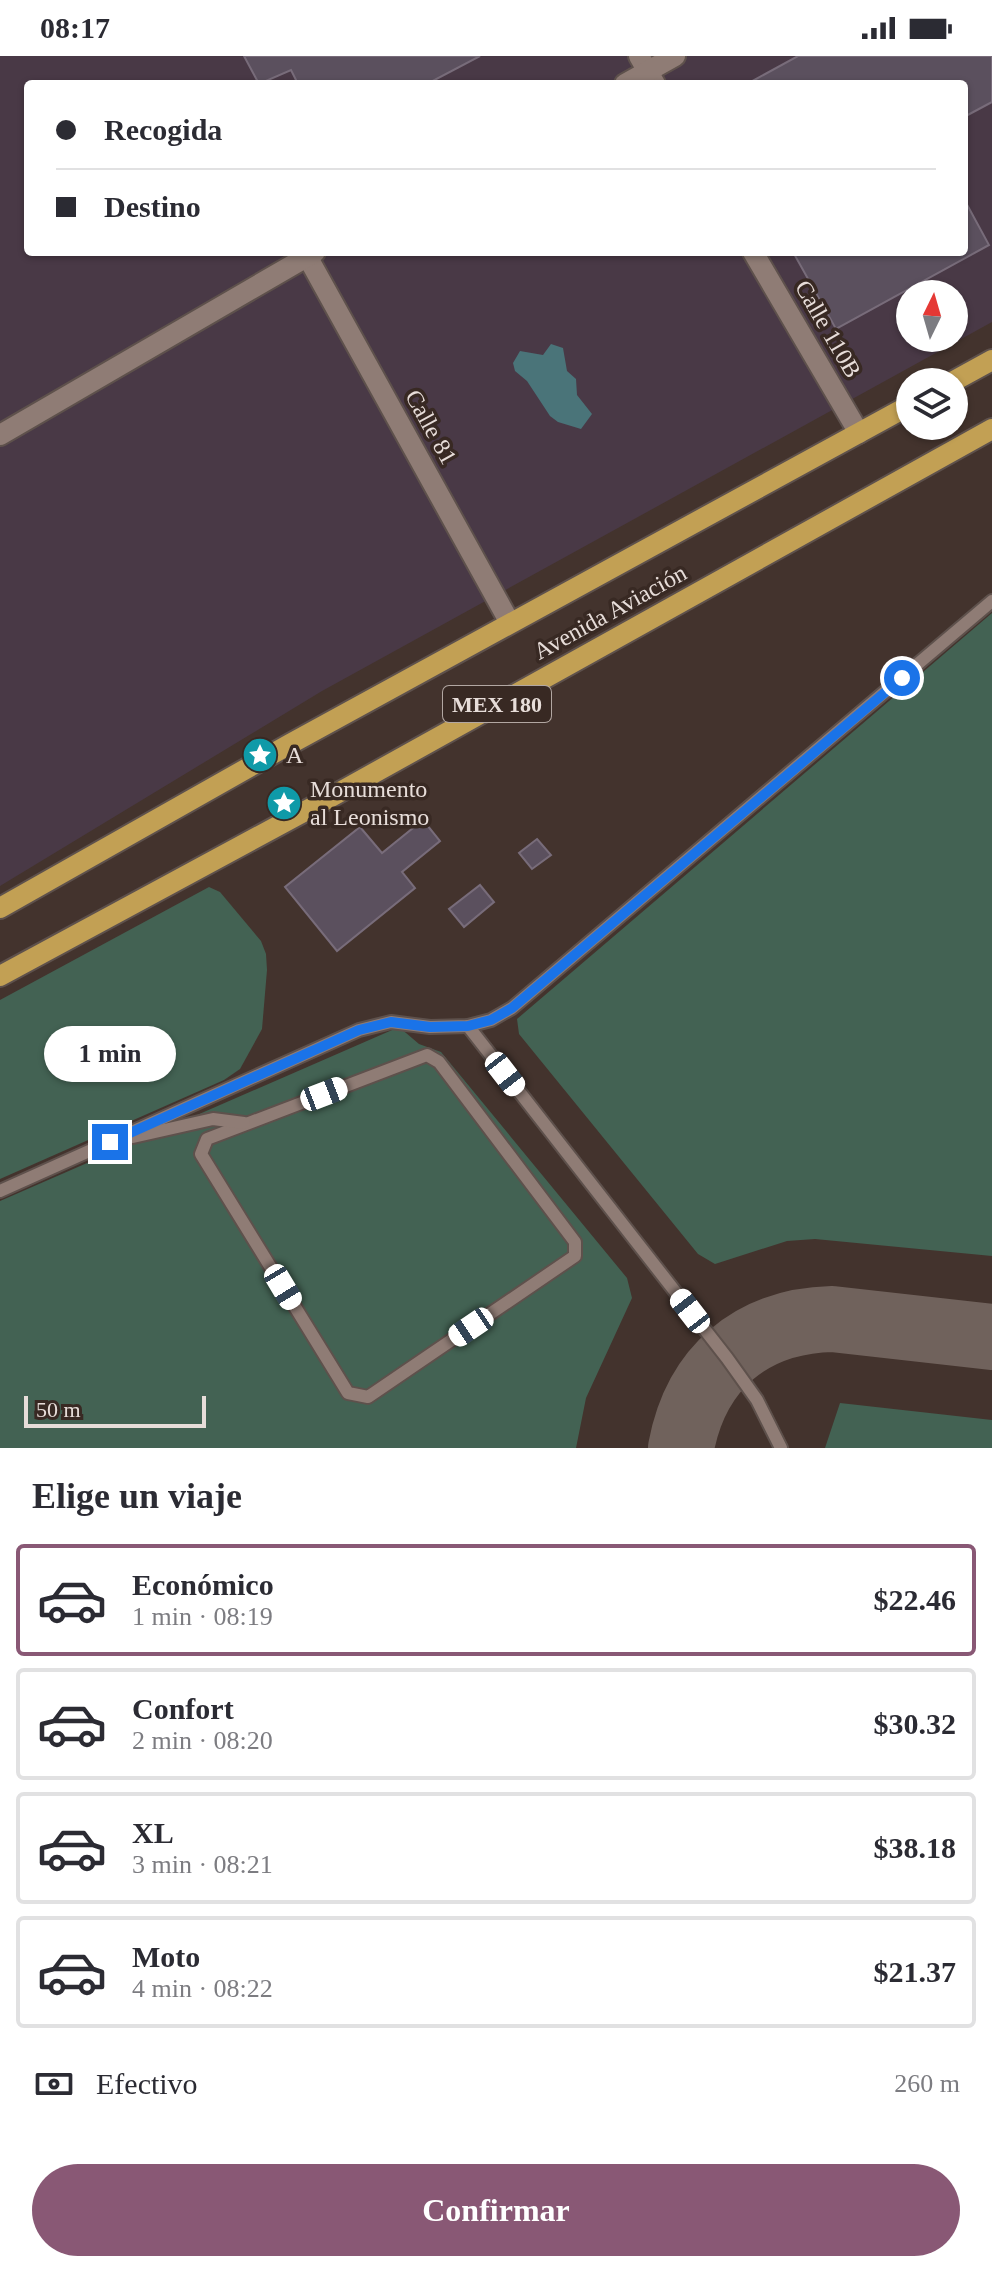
<!DOCTYPE html>
<html lang="es">
<meta charset="utf-8">
<style>
:root{--surface:#fff;--page:#f2f2f3;--text:#2b2b33;--muted:#7c7c81;--line:#e1e1e2;--accent:#895875}
body{margin:0;font-family:"Times New Roman",serif;background:var(--page);color:var(--text);height:100vh;display:flex;flex-direction:column;font-size:30px;white-space:nowrap}
*{box-sizing:border-box;margin:0}
p{font-size:26px;color:var(--muted)}
.icon{flex:none;width:44px;height:44px;fill:none;stroke:currentColor;stroke-width:2;stroke-linecap:round;stroke-linejoin:round}
.map{position:relative;height:1392px;overflow:hidden}
.drawer{display:flex;flex-direction:column;background:var(--surface);flex:1}
.drawer>*{flex:none}
.banner{position:absolute;left:24px;top:24px;width:944px;height:176px;border-radius:8px;box-shadow:0 2px 6px #0004;display:grid;align-content:center;height:176px;padding:0 32px;background:var(--surface)}
.needle{width:52px;rotate:5deg}
.buttons{position:absolute;left:896px;top:224px;display:grid;gap:16px}
.buttons a{display:grid;place-items:center;width:72px;height:72px;border-radius:50%;background:var(--surface);box-shadow:0 2px 6px #0004;font-size:40px}
.scale{position:absolute;left:24px;bottom:20px;width:182px;box-sizing:border-box;padding-left:8px;border:4px solid #e7ddd9;border-top:0;font-size:22px;line-height:28px;white-space:nowrap;color:#e7ddd9;-webkit-text-stroke:6px #382923;paint-order:stroke}
.end{position:absolute;width:36px;height:36px;margin:-18px;border:10px solid #1a73e8;background:#fff;box-shadow:0 0 0 4px #fff}
.from{border-radius:50%}
.bubble{position:absolute;height:56px;border-radius:28px;background:var(--surface);box-shadow:0 2px 6px #0004;font-size:26px;font-weight:600;line-height:56px;text-align:center}
.car{position:absolute;width:24px;height:48px;margin:-24px -12px;border-radius:10px;box-shadow:0 0 6px 2px #0007;background:linear-gradient(#fff 24%,#345 0 40%,#fff 0 76%,#345 0 86%,#fff 0)}
.banner b{display:flex;align-items:center;gap:28px;height:76px;font-size:30px}
.banner b+b{border-top:2px solid var(--line)}
.banner i{width:20px;height:20px;background:var(--text)}
ul{padding:0;list-style:none}
li{display:flex;align-items:center;gap:24px;height:112px;margin:0 16px 12px;padding:0 16px;border:4px solid var(--line);border-radius:8px}
li div{flex:1}
li b{display:block;font-size:30px}
li em{font-style:normal;font-weight:600}
li.current{border-color:var(--accent)}
li>.icon{width:72px;height:72px;stroke-width:1.5}
h2{padding:0 32px;font-size:36px;line-height:96px}
.pay{display:flex;align-items:center;gap:20px;height:88px;padding:0 32px;font-size:30px}
.pay p{margin-inline-start:auto}
.cta{display:flex;gap:16px;margin-top:auto;padding:16px 32px}
.cta a{flex:1;height:92px;border-radius:48px;background:var(--accent);color:#fff;font-size:32px;font-weight:600;line-height:92px;text-align:center}
.status{display:flex;justify-content:space-between;align-items:center;height:56px;padding:0 40px;background:var(--surface);direction:ltr}
.status svg{height:22px;fill:currentColor}
.map>svg:first-child{display:block}
</style>
<div class="status"><b>08:17</b><svg viewBox="0 0 49 12"><path d="M0 12V9h3v3zM5 12V6h3v6zM10 12V3h3v9zM15 12V0h3v12zM26 1h20v11H26zM47 4h2v5h-2z"/></svg></div>
<div class="map">
<svg width="992" height="1392" viewBox="0 0 992 1392">
<rect width="100%" height="100%" fill="#43332d"/>
<!-- commercial -->
<path fill="#493946" fill-rule="evenodd" d="M0 0H992V266L322 635 0 830ZM28 28H964V196H28ZM910 238H954V282H910Z"/>
<!-- green -->
<g fill="#436253">
<polygon points="992,557 992,1200 815,1183 787,1185 715,1208 698,1198 519,978 517,963"/>
<polygon points="209,831 220,836 261,885 266,898 267,914 262,973 240,1013 224,1024 0,1123 0,944"/>
<polygon points="399,971 419,988 441,996 627,1222 632,1242 586,1342 576,1392 0,1392 0,1145"/>
<polygon points="840,1347 992,1364 992,1392 825,1392"/>
</g>
<!-- water -->
<polygon fill="#4a7479" points="551,288 563,292 567,315 576,323 577,339 592,358 581,373 558,366 550,360 527,325 515,315 513,307 520,295 543,299"/>
<g fill="none" stroke-linecap="round" stroke-linejoin="round">
<!-- taxiway -->
<path stroke="#70625c" stroke-width="66" d="M681 1392C696 1312 751 1265 832 1263L992 1281"/>
</g>
<!-- building -->
<g fill="#5b505e" stroke="#786c7a" stroke-width="2">
<polygon points="244,0 480,0 427,28 298,28 291,14 259,28"/>
<polygon points="798,0 992,0 992,46 964,61 964,28 747,28"/>
<polygon points="964,143 989,189 836,273 793,196 964,196"/>
<polygon points="423,764 440,785 402,816 415,832 337,895 285,831 360,771 382,797"/>
<polygon points="537,783 551,799 532,813 519,797"/>
<polygon points="480,829 494,846 464,871 449,853"/>
</g>
<g fill="none" stroke-linecap="round" stroke-linejoin="round">
<defs>
<g id="lane">
<polyline points="468,970 727,1302 757,1344 781,1392"/>
<polygon points="427,999 439,1006 575,1186 575,1200 368,1341 348,1337 201,1098 207,1083"/>
<polyline points="133,1081 213,1063 244,1067"/>
<polyline points="0,1135 359,974 391,966 430,971 468,970 491,964 512,952 992,545"/>
</g>
<g id="street">
<polyline points="639,0 655,28"/>
<polyline points="625,28 675,0"/>
<polyline points="753,196 859,377"/>
<polyline points="307,200 510,567"/>
<polyline points="0,379 315,196"/>
</g>
<g id="primary">
<polyline points="952,326 992,304"/>
<polyline points="0,852 290,688 910,349"/>
<polyline points="0,920 322,746 992,373"/>
</g>
</defs>
<!-- lane casing -->
<use href="#lane" stroke="#5e514c" stroke-width="16"/>
<!-- street casing -->
<use href="#street" stroke="#5e514c" stroke-width="24"/>
<!-- primary casing -->
<use href="#primary" stroke="#5e514c" stroke-width="24"/>
<!-- lane -->
<use href="#lane" stroke="#8f7c75" stroke-width="12"/>
<!-- street -->
<use href="#street" stroke="#8f7c75" stroke-width="20"/>
<!-- primary -->
<use href="#primary" stroke="#c2a054" stroke-width="20"/>
</g>
<g fill="none" stroke-linecap="round" stroke-linejoin="round">
<!-- route -->
<polyline stroke="#1a73e8" stroke-width="10" points="110,1086 359,974 391,966 430,971 468,970 491,964 512,952 902,622"/>
</g>
<!-- icons -->
<defs>
<symbol id="sight-disc" viewBox="-11 -11 22 22"><circle r="9.5" fill="#0f9aa8" stroke="#382923"/><path d="M0-6L1.8-2.2L6-1.7L2.9 1.2L3.7 5.4L0 3.3L-3.7 5.4L-2.9 1.2L-6-1.7L-1.8-2.2Z" fill="#fff"/></symbol>
</defs>
<g fill-rule="evenodd">
<use href="#sight-disc" x="240" y="679" width="40" height="40"/>
<use href="#sight-disc" x="264" y="727" width="40" height="40"/>
</g>
<g text-anchor="middle" dominant-baseline="central" stroke-width="7" stroke-linejoin="round" paint-order="stroke">
<!-- shield labels -->
<rect fill="#382923" stroke="#b2a7a2" stroke-width="2" x="443" y="630" width="108" height="36" rx="6"/>
<g font-size="22" font-weight="bold" fill="#e7ddd9">
<text x="497" y="648">MEX 180</text>
</g>
<!-- street labels -->
<g font-size="24" fill="#e7ddd9" stroke="#382923">
<text transform="translate(828 273) rotate(60)">Calle 110B</text>
<text transform="translate(431 371) rotate(61)">Calle 81</text>
<text transform="translate(610 556) rotate(-29)">Avenida Aviación</text>
</g>
<!-- poi labels -->
<g font-size="24" fill="#e7ddd9" stroke="#382923" text-anchor="start">
<text x="286" y="699">A</text>
<text x="310" y="733">Monumento<tspan x="310" dy="28">al Leonismo</tspan></text>
</g>
</g>
</svg>
<div class="buttons">
<a><svg class="needle" viewBox="-14 -14 28 28"><path d="M0-13l5 13h-10z" fill="#e53935"/><path d="M0 13l5-13h-10z" fill="#7c7c81"/></svg></a>
<a><svg class="icon" aria-label="layers" viewBox="0 0 24 24"><path d="M12 4l9 5-9 5-9-5zM3 14l9 5 9-5"/></svg></a>
</div>
<div class="scale">50 m</div>
<i class="end from" style="left:902px;top:622px"></i>
<i class="end" style="left:110px;top:1086px"></i>
<div class="bubble" style="left:44px;top:970px;width:132px">1 min</div>
<i class="car" style="left:505px;top:1018px;rotate:142deg"></i>
<i class="car" style="left:324px;top:1038px;rotate:69deg"></i>
<i class="car" style="left:283px;top:1231px;rotate:149deg"></i>
<i class="car" style="left:690px;top:1255px;rotate:322deg"></i>
<i class="car" style="left:471px;top:1271px;rotate:236deg"></i>
<div class="banner">
<b><i class="from"></i>Recogida</b>
<b><i></i>Destino</b>
</div>
</div>
<section class="drawer">
<h2>Elige un viaje</h2>
<ul>
<li class="current"><svg class="icon" aria-label="car" viewBox="0 0 24 24"><path d="M5 17H2v-5l4-1 3-4h7l3 4 3 1v5h-3M9 17h6M6 11h13"/><circle cx="7" cy="17" r="2"/><circle cx="17" cy="17" r="2"/></svg><div><b>Económico</b><p>1 min · 08:19</p></div><em>$22.46</em></li>
<li><svg class="icon" aria-label="car" viewBox="0 0 24 24"><path d="M5 17H2v-5l4-1 3-4h7l3 4 3 1v5h-3M9 17h6M6 11h13"/><circle cx="7" cy="17" r="2"/><circle cx="17" cy="17" r="2"/></svg><div><b>Confort</b><p>2 min · 08:20</p></div><em>$30.32</em></li>
<li><svg class="icon" aria-label="car" viewBox="0 0 24 24"><path d="M5 17H2v-5l4-1 3-4h7l3 4 3 1v5h-3M9 17h6M6 11h13"/><circle cx="7" cy="17" r="2"/><circle cx="17" cy="17" r="2"/></svg><div><b>XL</b><p>3 min · 08:21</p></div><em>$38.18</em></li>
<li><svg class="icon" aria-label="car" viewBox="0 0 24 24"><path d="M5 17H2v-5l4-1 3-4h7l3 4 3 1v5h-3M9 17h6M6 11h13"/><circle cx="7" cy="17" r="2"/><circle cx="17" cy="17" r="2"/></svg><div><b>Moto</b><p>4 min · 08:22</p></div><em>$21.37</em></li>
</ul>
<div class="pay"><svg class="icon" aria-label="cash" viewBox="0 0 24 24"><path d="M3 7h18v10H3z"/><circle cx="12" cy="12" r="2"/></svg>Efectivo<p>260 m</p></div>
<div class="cta"><a>Confirmar</a></div>
</section>
